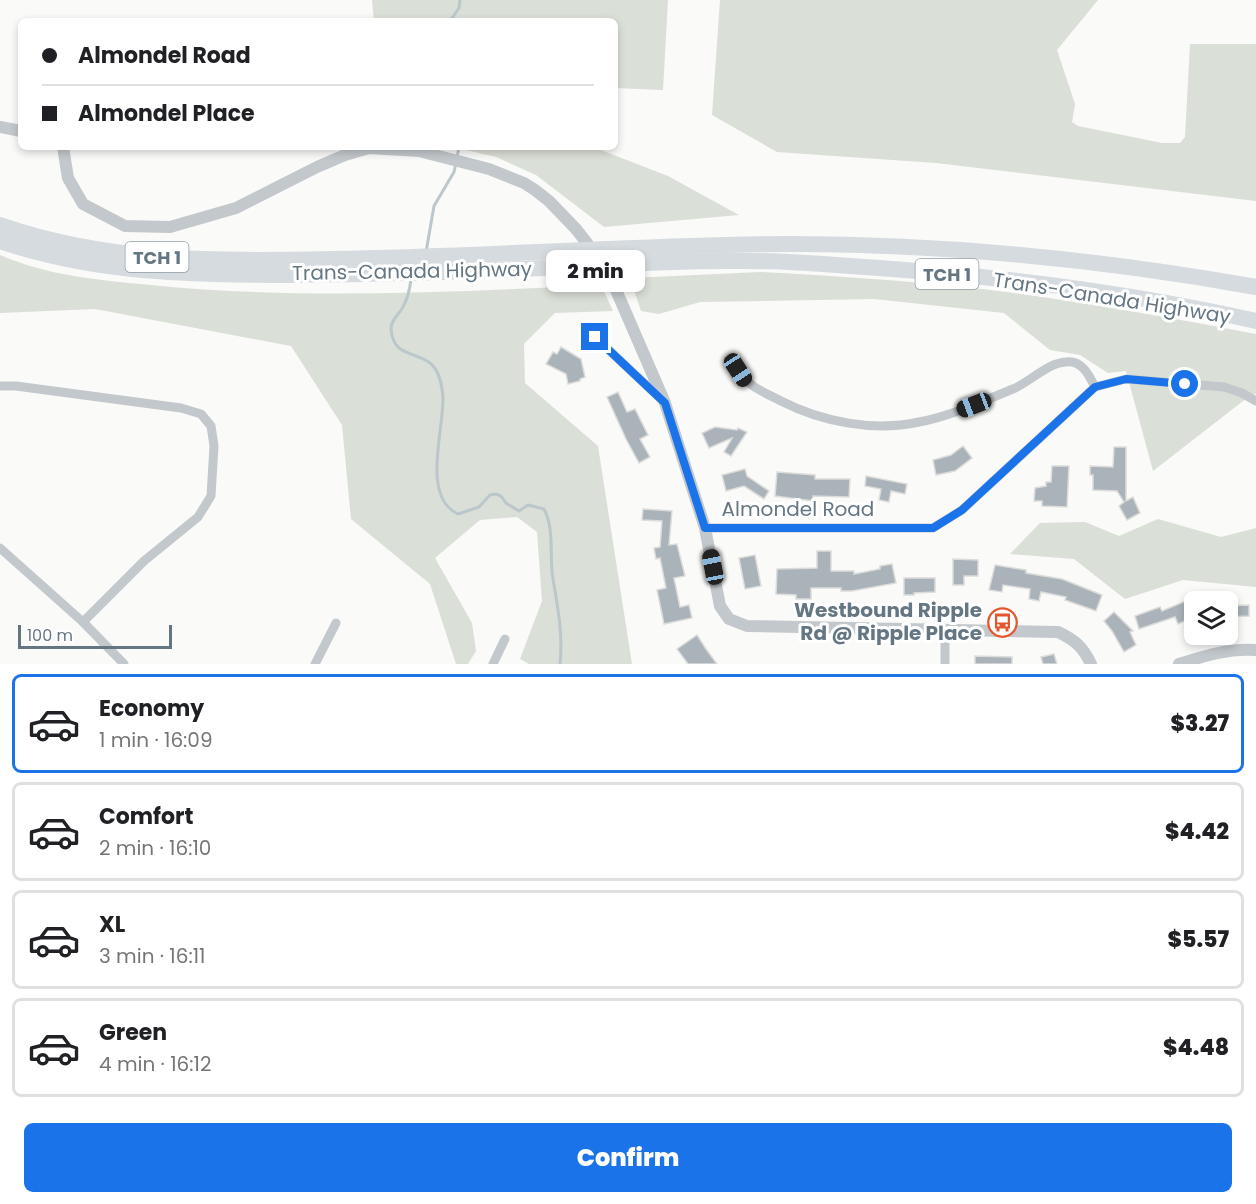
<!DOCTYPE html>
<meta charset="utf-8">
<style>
:root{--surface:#fff;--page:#f2f2f2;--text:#202124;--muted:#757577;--line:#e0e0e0;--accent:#1a73e8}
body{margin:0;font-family:Poppins,sans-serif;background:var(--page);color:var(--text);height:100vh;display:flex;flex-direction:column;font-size:22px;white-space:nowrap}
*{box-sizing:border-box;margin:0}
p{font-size:20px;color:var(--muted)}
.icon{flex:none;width:33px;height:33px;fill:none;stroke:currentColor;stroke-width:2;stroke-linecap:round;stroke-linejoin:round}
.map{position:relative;height:664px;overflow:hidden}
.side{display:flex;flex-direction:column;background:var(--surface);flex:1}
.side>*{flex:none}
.top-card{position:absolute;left:18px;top:18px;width:600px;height:132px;border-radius:9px;box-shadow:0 3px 9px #0003;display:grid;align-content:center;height:132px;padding:0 24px;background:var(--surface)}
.controls{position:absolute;left:1184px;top:591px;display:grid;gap:12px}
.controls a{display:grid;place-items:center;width:54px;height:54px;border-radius:9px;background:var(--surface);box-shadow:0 3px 9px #0003;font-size:30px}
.scale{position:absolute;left:18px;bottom:15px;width:154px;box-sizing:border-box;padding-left:6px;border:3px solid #657683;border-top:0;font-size:16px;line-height:21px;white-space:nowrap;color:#657683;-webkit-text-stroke:4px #fff;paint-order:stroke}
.end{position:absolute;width:27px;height:27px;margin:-14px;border:8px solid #1a73e8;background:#fff;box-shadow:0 0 0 3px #fff}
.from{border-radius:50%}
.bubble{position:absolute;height:42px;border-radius:9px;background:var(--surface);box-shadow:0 3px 9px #0003;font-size:20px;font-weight:800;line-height:42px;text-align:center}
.car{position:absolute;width:18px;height:36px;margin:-18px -9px;border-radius:8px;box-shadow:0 0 4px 2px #0007;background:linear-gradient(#222 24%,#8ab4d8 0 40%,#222 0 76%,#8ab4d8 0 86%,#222 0)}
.top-card b{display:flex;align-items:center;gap:21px;height:57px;font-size:22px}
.top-card b+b{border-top:2px solid var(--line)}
.top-card i{width:15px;height:15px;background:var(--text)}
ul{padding:10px 0 0;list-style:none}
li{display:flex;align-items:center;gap:18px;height:99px;margin:0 12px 9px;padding:0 12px;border:3px solid var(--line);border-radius:9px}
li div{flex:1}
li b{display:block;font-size:22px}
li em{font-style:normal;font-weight:800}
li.selected{border-color:var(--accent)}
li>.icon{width:54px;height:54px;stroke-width:1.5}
.cta{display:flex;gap:12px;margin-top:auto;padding:12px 24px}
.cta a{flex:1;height:69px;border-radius:9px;background:var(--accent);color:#fff;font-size:24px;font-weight:800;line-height:69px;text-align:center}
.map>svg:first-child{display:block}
</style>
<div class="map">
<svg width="1256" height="664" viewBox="0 0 1256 664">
<rect width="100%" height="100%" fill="#fafaf8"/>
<!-- green -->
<g fill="#dadfd7">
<polygon points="372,0 668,0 663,90 615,88 615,21 374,21"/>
<polygon points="720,0 1098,0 1057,50 1075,104 1072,122 1078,126 1162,143 1180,143 1185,137 1190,44 1256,44 1256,201 936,163 777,152 712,115"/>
<polygon points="453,147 593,147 668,176 739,215 604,227 536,175 496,157"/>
<path d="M0 255C49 276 98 280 151 285 298 300 453 292 601 285L613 311 555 313 524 344 525 383 598 446 632 664H529L520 659 542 601 537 532 517 517 480 520 435 558 472 623 476 651 468 664H456L430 584 351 519 342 425 291 346 95 309 0 313Z"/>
<path d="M761 272C848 277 935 282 1021 294 1100 305 1178 319 1256 334V394H1252L1153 471 1126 371 1108 373 1080 355 1050 350 1004 313 874 299 700 302 659 314 641 311 630 278Z"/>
<polygon points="1158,519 1221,537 1256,528 1256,587 1183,580 1125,599 1074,559 1010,554 1040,523 1085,522 1119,536"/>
</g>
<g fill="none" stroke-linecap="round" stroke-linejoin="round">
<!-- stream -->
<g stroke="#bbc7cb" stroke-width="3">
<polyline points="450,21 459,8 460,0"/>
<polyline points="457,157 459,147"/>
<polyline points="426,252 434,206 454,172 456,163"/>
<path d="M411 279C410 288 408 297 404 305 400 314 391 319 391 329 393 357 415 351 430 363 440 371 442 386 443 397 444 430 421 497 458 514L479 507 490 495 496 494 501 496 506 503 519 511 528 505 544 509C555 530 549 556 553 579 558 608 563 635 560 664"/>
</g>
</g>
<!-- building -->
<g fill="#aab3b9" stroke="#dcdcda" stroke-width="1.5">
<polygon points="561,347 581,359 585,377 580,379 580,381 568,384 566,374 546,364 553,352 557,354"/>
<polygon points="618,392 627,412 635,409 648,435 640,439 650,457 639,463 626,439 607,397"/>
<polygon points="715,427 737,430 738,428 747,432 731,456 724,452 732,438 709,448 702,433"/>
<polygon points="963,446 972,458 955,471 936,475 933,460 951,455"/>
<polygon points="1114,447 1126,447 1126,501 1133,497 1140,513 1127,520 1119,506 1124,502 1117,491 1093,490 1093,475 1090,475 1090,466 1113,467"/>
<polygon points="1052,466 1069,466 1067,507 1042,506 1042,501 1034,501 1035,488 1046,486 1046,482 1051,482"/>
<polygon points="745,469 747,476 769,491 764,499 744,486 726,491 722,475"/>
<polygon points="777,472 815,475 815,479 850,479 849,497 813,496 813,501 775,496"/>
<polygon points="866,476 907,484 905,494 891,491 889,502 879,500 881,489 865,486"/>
<polygon points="643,509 672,511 669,545 677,544 685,576 674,578 680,607 689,605 692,618 664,624 657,590 666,588 660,558 656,559 654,548 660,547 662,521 642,520"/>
<polygon points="817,551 831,551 831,571 854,571 854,574 880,569 880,566 892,564 896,583 852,591 841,591 841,588 811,588 811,599 796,599 796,595 776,594 777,569 817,568"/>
<polygon points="755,555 761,586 745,589 739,558"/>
<polygon points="953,559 978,560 978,576 964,576 964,585 953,585"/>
<polygon points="995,565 1026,570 1026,573 1062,579 1102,595 1096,611 1065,600 1066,597 1041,592 1039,601 1029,599 1030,589 1003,585 1002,592 989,590"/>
<polygon points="904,578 935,578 935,592 914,593 914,595 904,595"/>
<polygon points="1188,600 1194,603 1194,617 1178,624 1175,617 1139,629 1135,616 1160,607 1162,611"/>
<polygon points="1249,605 1249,616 1227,617 1227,606"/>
<polygon points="1114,612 1133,631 1130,632 1136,645 1124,652 1112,631 1104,621"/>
<polygon points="697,635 706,649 717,664 688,664 677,649"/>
<polygon points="1054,654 1057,664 1043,664 1041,657"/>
<polygon points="975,656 1012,657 1012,664 975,664"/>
</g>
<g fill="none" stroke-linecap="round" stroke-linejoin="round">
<!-- minor -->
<g stroke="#c3c8cc" stroke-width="9">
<polyline points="595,337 663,401"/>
<path d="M738 370C750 388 762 391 781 401 822 422 874 432 919 422 951 416 983 401 1013 389 1030 382 1047 363 1066 362 1082 360 1089 375 1095 387"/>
<polyline points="0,386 16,386 181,408 201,414 211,426 214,446 211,496 198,517 144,561 83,622"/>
<polyline points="705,528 933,528 962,510 1095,387 1126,379 1224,387 1242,393 1256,401"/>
<polyline points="0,548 83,622 124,664"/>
<polyline points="315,664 336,623"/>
<polyline points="493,664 505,639"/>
<polyline points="945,664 945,629"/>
</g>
<!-- tertiary -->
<g stroke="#c3c8cc" stroke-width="12">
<polyline points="0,127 21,131"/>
<path d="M63 147 68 178 83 204 125 226 170 227 236 208 317 167 345 155 369 148 419 151 489 169 524 183 535 190 549 201 576 229 590 247 616 290 665 403 705 528 720 606 729 619 747 626 1058 632C1075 640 1083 647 1091 664"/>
<path d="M1179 664C1204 656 1229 648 1256 650"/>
</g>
<!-- motorway -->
<g stroke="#d6dbdf" stroke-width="16">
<path d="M0 225C109 263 219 261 332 259 464 257 594 248 726 245 903 240 1082 256 1256 287"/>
<path d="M0 241C96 274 195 275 295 275 378 274 460 272 543 268 604 265 665 261 727 261 782 260 837 265 892 269 1014 278 1136 294 1256 321"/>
</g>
</g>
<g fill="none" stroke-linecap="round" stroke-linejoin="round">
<!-- route -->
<polyline stroke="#1a73e8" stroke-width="8" points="595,337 665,403 705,528 933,528 962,510 1095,387 1126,379 1185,384"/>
</g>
<!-- icons -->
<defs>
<symbol id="bus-ring" viewBox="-11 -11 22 22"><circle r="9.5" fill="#fff" stroke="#e4572e" stroke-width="1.5"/><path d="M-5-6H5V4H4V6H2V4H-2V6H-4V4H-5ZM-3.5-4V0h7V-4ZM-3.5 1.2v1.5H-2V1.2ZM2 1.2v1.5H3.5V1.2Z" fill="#e4572e"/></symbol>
</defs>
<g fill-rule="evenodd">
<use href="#bus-ring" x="986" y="606" width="33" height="33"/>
</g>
<g text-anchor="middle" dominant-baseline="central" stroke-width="6" stroke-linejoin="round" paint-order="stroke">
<!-- shield labels -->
<g fill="#fff" stroke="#939fa8" stroke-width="1.5">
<rect x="125.5" y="242" width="63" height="30" rx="4.5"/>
<rect x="915.5" y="259" width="63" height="30" rx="4.5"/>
</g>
<g font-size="18" font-weight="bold" fill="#657683">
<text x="157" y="257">TCH 1</text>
<text x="947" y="274">TCH 1</text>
</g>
<!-- street labels -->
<g font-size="20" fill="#657683" stroke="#fff">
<text transform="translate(412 271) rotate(-1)">Trans-Canada Highway</text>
<text transform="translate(1112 298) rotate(9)">Trans-Canada Highway</text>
<text x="798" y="509">Almondel Road</text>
</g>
<!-- poi labels -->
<g font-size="20" font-weight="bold" fill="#657683" stroke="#fff" text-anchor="end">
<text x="982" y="610">Westbound Ripple<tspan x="982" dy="23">Rd @ Ripple Place</tspan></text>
</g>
</g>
</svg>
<div class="controls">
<a><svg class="icon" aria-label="layers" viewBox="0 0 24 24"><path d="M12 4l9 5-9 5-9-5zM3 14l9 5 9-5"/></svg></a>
</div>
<div class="scale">100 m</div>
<i class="end from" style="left:1185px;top:384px"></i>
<i class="end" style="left:595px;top:337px"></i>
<div class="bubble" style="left:546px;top:250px;width:99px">2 min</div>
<i class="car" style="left:738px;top:370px;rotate:147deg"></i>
<i class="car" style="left:974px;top:405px;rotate:249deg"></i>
<i class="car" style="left:713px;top:567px;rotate:349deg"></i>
<div class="top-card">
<b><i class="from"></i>Almondel Road</b>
<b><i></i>Almondel Place</b>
</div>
</div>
<section class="side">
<ul>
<li class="selected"><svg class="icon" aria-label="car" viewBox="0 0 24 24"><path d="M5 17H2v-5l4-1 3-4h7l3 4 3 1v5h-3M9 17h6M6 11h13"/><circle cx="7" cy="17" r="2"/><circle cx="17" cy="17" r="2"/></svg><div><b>Economy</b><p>1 min · 16:09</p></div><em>$3.27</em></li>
<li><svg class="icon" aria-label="car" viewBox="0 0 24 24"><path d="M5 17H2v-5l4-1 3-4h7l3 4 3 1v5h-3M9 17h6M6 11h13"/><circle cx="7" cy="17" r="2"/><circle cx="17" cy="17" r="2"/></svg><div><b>Comfort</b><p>2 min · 16:10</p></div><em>$4.42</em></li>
<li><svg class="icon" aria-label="car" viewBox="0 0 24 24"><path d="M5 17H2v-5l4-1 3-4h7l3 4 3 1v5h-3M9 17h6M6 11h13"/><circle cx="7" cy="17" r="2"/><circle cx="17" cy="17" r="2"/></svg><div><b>XL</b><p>3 min · 16:11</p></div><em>$5.57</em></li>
<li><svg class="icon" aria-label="car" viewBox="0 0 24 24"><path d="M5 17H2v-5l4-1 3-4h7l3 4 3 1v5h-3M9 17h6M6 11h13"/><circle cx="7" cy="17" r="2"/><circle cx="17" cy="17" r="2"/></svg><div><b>Green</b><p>4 min · 16:12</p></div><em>$4.48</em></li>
</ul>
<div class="cta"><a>Confirm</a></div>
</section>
